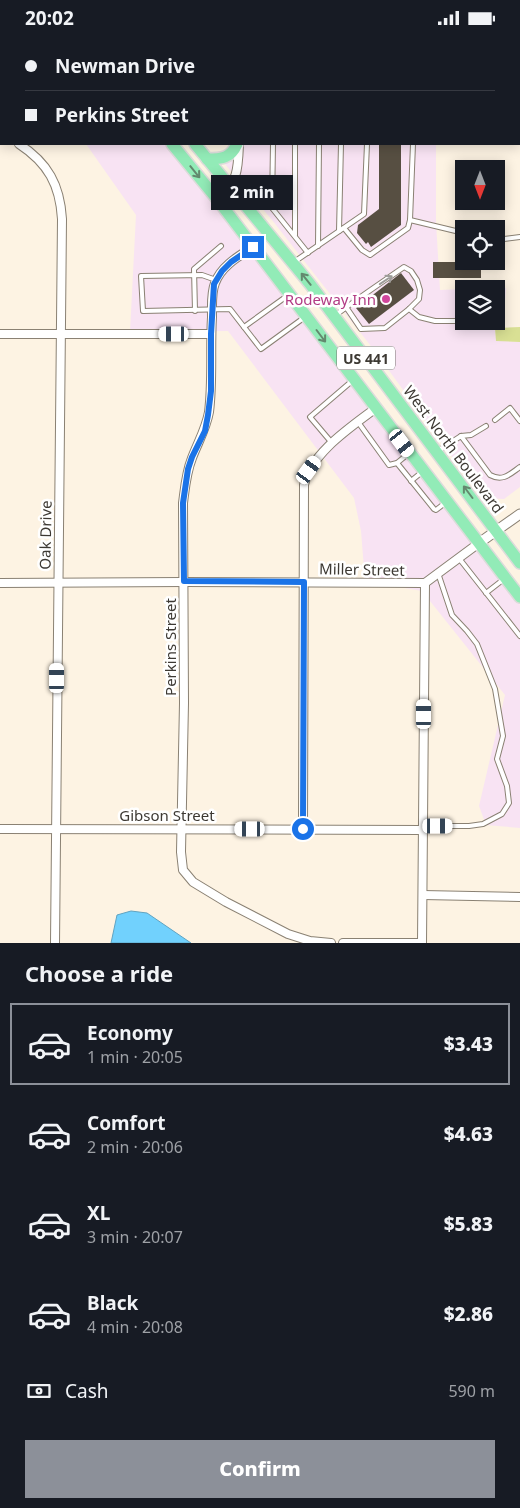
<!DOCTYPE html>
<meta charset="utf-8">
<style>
:root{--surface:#171b24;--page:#20242c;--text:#f1f3f6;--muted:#9ea1a6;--line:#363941;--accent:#8c9099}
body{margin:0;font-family:"Noto Sans",sans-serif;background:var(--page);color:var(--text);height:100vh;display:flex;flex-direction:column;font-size:19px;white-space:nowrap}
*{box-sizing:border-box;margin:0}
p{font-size:16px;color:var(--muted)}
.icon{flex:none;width:28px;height:28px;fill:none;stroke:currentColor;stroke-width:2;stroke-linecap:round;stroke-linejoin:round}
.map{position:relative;height:908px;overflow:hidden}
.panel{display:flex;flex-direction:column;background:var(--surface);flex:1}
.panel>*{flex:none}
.banner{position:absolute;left:0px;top:0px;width:520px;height:110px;box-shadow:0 2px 12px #0003;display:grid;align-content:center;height:110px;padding:0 25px;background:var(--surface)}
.needle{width:32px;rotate:180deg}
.fabs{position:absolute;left:455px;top:125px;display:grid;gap:10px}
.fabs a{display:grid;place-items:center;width:50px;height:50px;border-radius:0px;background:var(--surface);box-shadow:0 2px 12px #0003;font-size:25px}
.end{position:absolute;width:22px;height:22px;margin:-11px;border:6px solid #1a73e8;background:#fff;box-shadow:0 0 0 2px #fff}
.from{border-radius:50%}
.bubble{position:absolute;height:35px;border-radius:0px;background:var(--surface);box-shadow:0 2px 12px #0003;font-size:16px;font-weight:800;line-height:35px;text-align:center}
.car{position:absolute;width:15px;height:30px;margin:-15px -8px;border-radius:6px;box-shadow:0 0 4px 1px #0007;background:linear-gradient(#fff 24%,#345 0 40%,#fff 0 76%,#345 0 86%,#fff 0)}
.banner b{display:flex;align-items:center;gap:18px;height:48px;font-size:19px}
.banner b+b{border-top:1px solid var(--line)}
.banner i{width:12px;height:12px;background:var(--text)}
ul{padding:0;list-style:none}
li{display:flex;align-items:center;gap:15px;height:82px;margin:0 10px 8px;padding:0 15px;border:2px solid transparent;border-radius:0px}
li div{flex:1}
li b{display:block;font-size:19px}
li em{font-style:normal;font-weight:800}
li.selected{border-color:var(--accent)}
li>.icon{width:45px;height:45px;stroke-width:1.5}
h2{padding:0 25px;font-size:22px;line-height:60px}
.pay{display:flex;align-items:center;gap:12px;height:55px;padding:0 25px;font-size:19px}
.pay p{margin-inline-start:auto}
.action{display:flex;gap:10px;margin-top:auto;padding:10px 25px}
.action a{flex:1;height:58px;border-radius:0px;background:var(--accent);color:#fff;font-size:20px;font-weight:800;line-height:58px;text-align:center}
.status{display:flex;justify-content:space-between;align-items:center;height:35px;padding:0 25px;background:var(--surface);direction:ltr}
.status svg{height:14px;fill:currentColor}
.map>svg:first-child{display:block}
</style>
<div class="status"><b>20:02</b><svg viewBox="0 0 49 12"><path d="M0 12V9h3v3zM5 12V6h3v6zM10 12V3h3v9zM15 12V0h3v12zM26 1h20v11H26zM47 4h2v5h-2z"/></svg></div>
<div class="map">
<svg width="520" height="908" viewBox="0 0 520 908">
<rect width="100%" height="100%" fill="#fdf3e3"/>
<!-- commercial -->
<g fill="#f8e3f3">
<polygon points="119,0 436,0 436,1 120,1"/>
<polygon points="86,109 166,109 214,168 520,570 520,793 486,790 479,771 505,660 422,556 365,546 361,496 354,463 228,296 130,297 136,180"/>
<polygon points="242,109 436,109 436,187 440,255 464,254 464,286 496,286 496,254 479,254 506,253 503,293 495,294 496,305 520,307 520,452 504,464 482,463 374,315 272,185 224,128 235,121"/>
</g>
<!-- green -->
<polygon fill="#d9e094" points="520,292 520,307 496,306 495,293"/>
<!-- water -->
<polygon fill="#71d1fd" stroke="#61a3c0" points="131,876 147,878 191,908 111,908 117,880"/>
<!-- building -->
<g fill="#574f42">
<polygon points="379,109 401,109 401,190 371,212 368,207 366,209 357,198 358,190 379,174"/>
<rect x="433" y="227" width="48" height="16"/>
<polygon points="401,238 414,255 369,289 356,273"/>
</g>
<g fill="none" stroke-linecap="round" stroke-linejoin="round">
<defs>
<g id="service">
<polyline points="11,0 13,1"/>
<polyline points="400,0 400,1"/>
<polyline points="31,1 32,0"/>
<polyline points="218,1 218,0"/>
<polyline points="264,1 264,0"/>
<polyline points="273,109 272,173 308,218"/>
<polyline points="410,185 464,198"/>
<polyline points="344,193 362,215 370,220 408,193 410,185 413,109"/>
<polyline points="339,196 341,109"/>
<polyline points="295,200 295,109"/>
<polyline points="496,205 520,202"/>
<polyline points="318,211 319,109"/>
<polyline points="294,227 364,179 367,109"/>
<polyline points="216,245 202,240 141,241 143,276 230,274 261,314 305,282"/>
<polyline points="409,274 419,282 435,286 475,286"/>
<polyline points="195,276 194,234 221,211"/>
<path d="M336 280C358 263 381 248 404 232L411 236 417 245 420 255 419 264 409 274 385 293 361 294 346 272"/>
<polyline points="244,292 287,261"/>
<polyline points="495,385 510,373 520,386"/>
<polyline points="358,387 389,430 397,428 408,419"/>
<polyline points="461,401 471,400 486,391"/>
<polyline points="332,408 310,382 352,346"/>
<path d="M438 416 461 401 490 440C503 447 510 439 520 432"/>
<polyline points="397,428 434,474 436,475 445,468"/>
<polyline points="411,446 422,437"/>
<polyline points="458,522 520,601"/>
<polyline points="486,558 504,544"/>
<polyline points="423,791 469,791 483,789 502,779 509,768 507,751 497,724 503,701 495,654 477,609 467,596 452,580 438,538"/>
</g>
<g id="minor">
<polyline points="242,0 242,1"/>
<polyline points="0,102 1,102"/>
<path d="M19 109C48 128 60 150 62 184L55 908"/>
<path d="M217 164C238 146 238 136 239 109"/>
<path d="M253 212C239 221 221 231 215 248 211 258 212 271 212 282 210 314 213 345 209 377 206 394 198 407 192 423 186 438 185 453 183 468L184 668 181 817 183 835 193 847 226 867 288 899 310 906 331 908"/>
<polyline points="0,299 211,299"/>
<polyline points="0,548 184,547 425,548 479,508"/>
<polyline points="0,794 423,795"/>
<path d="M303 794 304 450C311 418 351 392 376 373"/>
<polyline points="423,860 520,862"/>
<polyline points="343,908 422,908"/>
<polyline points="422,908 425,548"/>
</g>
<polyline id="tertiary" points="479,508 520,479"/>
<g id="primary">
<polyline points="75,0 77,1"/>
<polyline points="104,0 105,1"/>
<polyline points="172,109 217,164 520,562"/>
<polyline points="195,109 310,249 520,528"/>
<path d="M207 124C222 124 231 123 237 109"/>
</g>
</defs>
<!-- service casing -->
<use href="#service" stroke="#8a8173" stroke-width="6"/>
<!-- minor casing -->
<use href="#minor" stroke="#8a8173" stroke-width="10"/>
<!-- tertiary casing -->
<use href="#tertiary" stroke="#8a8173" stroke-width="11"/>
<!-- primary casing -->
<use href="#primary" stroke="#dcdbda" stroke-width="14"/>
<!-- service -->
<use href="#service" stroke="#fff" stroke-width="4"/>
<!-- minor -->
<use href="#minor" stroke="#fff" stroke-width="8"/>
<!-- tertiary -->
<use href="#tertiary" stroke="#fff" stroke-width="9"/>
<!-- primary -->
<use href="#primary" stroke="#92ebb7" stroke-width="11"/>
</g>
<!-- one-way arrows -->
<defs><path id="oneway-shaft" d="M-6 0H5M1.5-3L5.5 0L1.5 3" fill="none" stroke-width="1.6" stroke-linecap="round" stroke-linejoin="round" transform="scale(1.25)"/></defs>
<g stroke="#63896e">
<use href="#oneway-shaft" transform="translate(195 137) rotate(51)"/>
<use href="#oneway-shaft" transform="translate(306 244) rotate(-129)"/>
<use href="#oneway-shaft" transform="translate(321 301) rotate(53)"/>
<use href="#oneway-shaft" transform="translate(468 457) rotate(-127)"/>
</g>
<use stroke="#9e9c99" href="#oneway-shaft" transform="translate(386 245) rotate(-34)"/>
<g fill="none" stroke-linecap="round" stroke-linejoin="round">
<!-- route -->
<polyline stroke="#1a73e8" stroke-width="6" points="253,212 231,227 222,236 214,249 211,299 211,356 208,380 205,396 192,422 188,434 183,468 184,546 304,547 303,794"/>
</g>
<!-- markers -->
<circle fill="#d1479c" stroke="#fff" stroke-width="2" cx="386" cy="264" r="5"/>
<g text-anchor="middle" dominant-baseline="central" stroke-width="5" stroke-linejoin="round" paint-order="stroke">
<!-- shield labels -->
<rect fill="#fff" stroke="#777470" stroke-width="1" x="337" y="311.5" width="58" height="23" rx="4"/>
<g font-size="14" font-weight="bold" fill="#3d3933">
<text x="366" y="323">US 441</text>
</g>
<!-- hotel labels -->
<g font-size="15" fill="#b23c85" stroke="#fff" text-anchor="end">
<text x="376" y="264">Rodeway Inn</text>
</g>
<!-- street labels -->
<g font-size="15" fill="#3d3933" stroke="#fff">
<text transform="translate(454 414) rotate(53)">West North Boulevard</text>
<text transform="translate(45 500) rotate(-89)">Oak Drive</text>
<text transform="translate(362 534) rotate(1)">Miller Street</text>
<text transform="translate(170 612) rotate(-90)">Perkins Street</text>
<text x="167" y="780">Gibson Street</text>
</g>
</g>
</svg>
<div class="fabs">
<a><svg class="needle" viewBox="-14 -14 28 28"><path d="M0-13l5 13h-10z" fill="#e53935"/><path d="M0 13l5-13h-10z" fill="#9ea1a6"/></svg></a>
<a><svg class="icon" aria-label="locate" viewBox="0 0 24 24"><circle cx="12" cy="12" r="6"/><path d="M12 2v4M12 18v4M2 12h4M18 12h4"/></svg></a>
<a><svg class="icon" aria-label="layers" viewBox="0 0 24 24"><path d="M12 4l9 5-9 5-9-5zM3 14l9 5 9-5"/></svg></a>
</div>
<i class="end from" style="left:303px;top:794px"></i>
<i class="end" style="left:253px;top:212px"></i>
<div class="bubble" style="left:211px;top:140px;width:82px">2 min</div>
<i class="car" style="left:174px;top:299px;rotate:270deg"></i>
<i class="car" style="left:402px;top:408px;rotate:143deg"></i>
<i class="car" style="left:309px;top:435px;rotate:36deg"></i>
<i class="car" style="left:57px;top:643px;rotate:0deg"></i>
<i class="car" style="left:424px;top:679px;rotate:0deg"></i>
<i class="car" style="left:438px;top:791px;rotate:90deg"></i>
<i class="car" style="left:250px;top:794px;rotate:270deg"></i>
<div class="banner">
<b><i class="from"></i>Newman Drive</b>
<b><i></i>Perkins Street</b>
</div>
</div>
<section class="panel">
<h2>Choose a ride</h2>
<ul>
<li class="selected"><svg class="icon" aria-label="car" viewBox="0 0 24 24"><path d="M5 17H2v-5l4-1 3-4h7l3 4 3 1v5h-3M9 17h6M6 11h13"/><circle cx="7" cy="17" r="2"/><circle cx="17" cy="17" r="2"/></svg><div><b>Economy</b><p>1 min · 20:05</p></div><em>$3.43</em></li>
<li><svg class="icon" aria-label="car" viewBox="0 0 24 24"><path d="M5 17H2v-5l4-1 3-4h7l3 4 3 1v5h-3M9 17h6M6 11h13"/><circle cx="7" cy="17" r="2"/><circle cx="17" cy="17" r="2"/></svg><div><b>Comfort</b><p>2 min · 20:06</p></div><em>$4.63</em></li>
<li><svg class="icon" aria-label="car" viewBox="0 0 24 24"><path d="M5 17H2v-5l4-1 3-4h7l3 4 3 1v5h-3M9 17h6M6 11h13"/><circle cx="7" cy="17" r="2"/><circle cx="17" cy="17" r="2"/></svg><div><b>XL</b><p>3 min · 20:07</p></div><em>$5.83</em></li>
<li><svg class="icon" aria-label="car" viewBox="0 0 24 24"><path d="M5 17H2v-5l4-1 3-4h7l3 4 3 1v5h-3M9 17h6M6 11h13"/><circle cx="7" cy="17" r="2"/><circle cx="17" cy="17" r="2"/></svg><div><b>Black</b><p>4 min · 20:08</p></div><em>$2.86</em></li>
</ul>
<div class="pay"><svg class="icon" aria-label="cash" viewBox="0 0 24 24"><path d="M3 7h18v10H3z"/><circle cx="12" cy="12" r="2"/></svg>Cash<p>590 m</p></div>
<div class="action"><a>Confirm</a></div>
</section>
